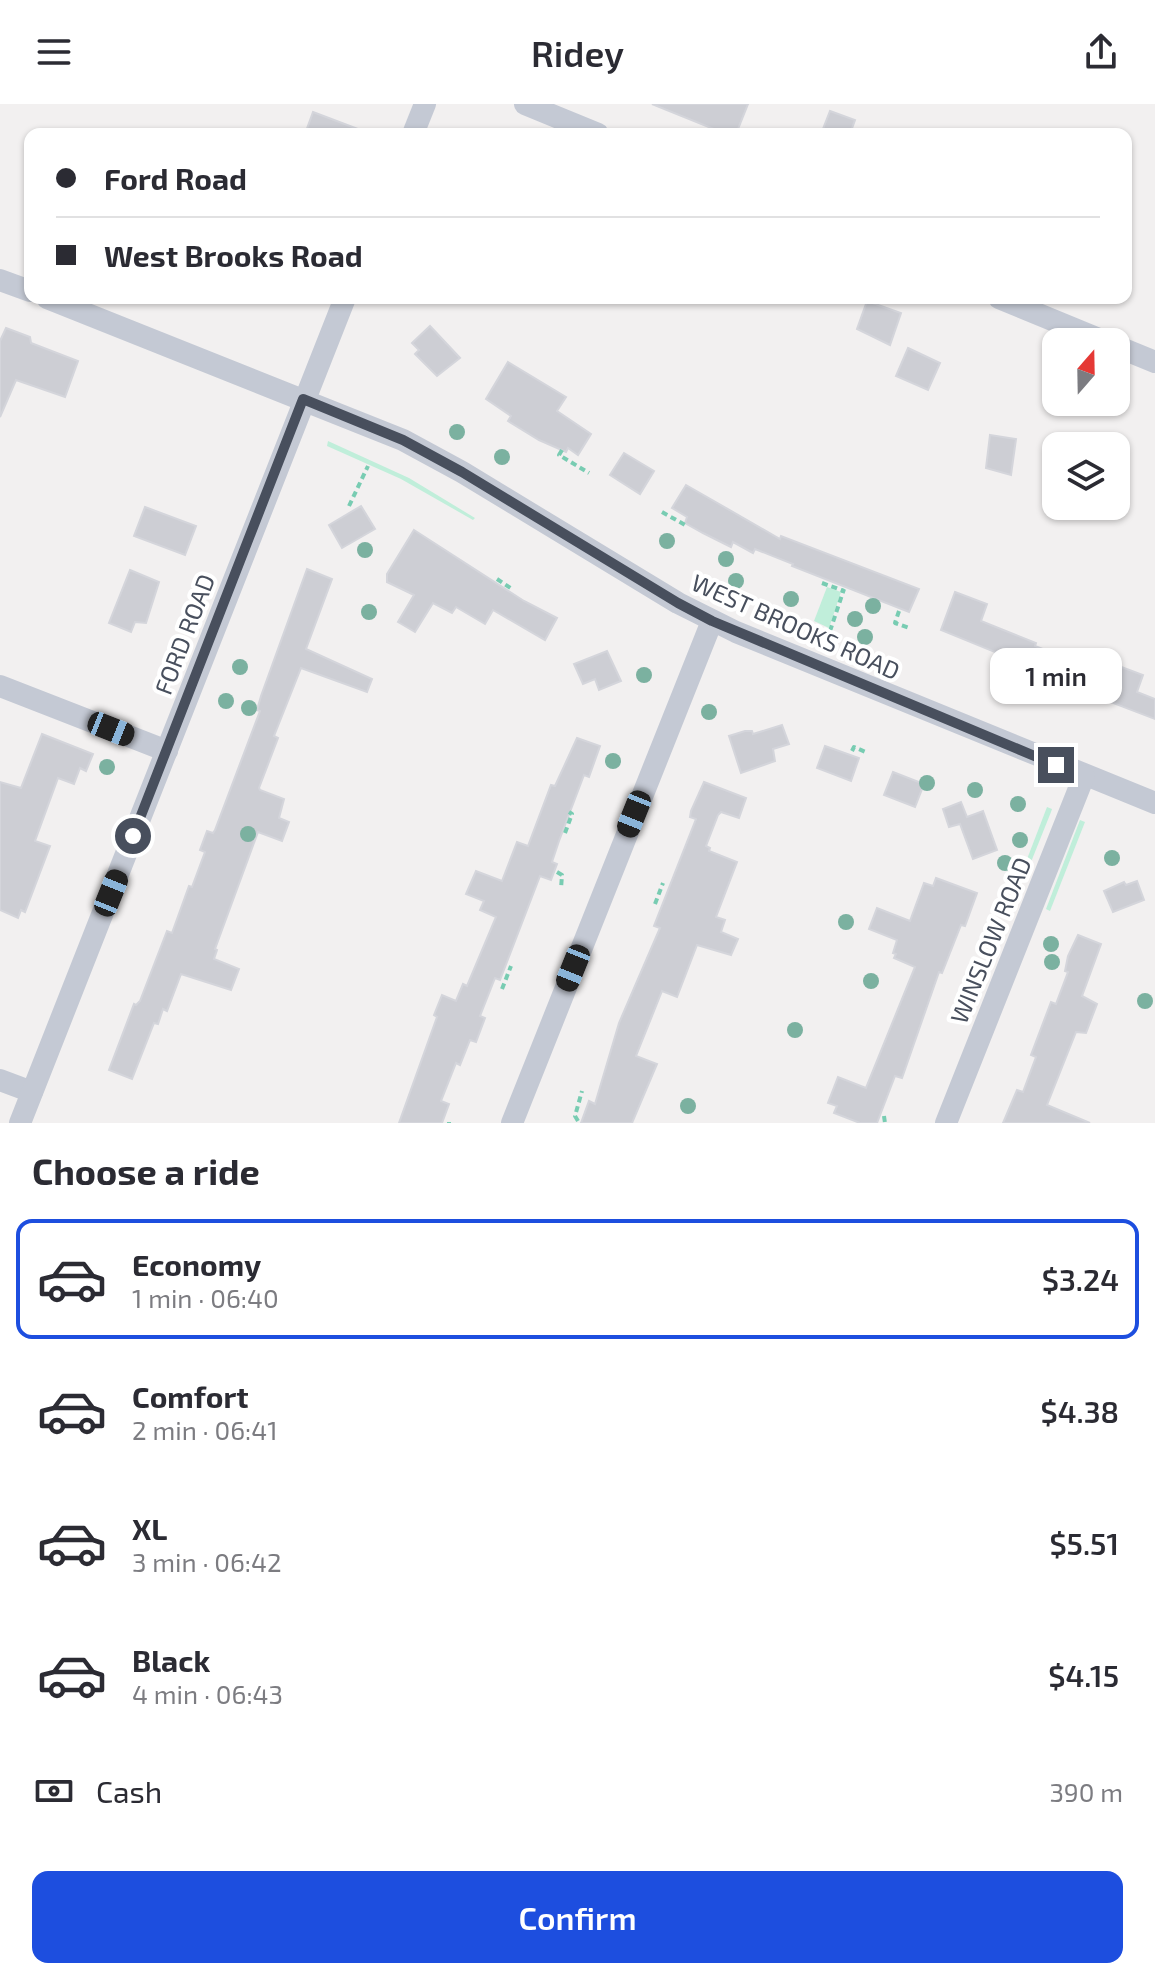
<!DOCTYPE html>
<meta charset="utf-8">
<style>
:root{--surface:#fff;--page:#f7f7f7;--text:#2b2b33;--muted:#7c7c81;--line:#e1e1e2;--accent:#1d4edf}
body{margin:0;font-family:"Exo 2",sans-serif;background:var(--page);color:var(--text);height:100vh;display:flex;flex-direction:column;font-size:30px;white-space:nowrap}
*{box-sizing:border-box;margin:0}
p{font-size:26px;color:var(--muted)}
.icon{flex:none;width:44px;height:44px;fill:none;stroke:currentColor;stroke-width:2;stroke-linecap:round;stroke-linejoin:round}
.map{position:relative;height:1019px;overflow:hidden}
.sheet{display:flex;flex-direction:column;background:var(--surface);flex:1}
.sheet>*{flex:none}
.banner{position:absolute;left:24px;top:24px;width:1108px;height:176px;border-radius:16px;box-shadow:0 2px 6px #0004;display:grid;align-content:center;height:176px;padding:0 32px;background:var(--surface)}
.needle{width:52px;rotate:20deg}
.buttons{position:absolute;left:1042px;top:224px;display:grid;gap:16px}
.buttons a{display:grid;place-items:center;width:88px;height:88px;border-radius:16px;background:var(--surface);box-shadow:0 2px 6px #0004;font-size:40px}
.end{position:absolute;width:36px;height:36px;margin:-18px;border:10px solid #484f5d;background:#fff;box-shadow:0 0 0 4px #fff}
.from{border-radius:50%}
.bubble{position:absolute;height:56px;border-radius:16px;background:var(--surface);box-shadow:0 2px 6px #0004;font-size:26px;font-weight:600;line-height:56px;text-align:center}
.car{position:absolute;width:24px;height:48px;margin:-24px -12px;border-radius:10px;box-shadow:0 0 6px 2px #0007;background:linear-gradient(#222 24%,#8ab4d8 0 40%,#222 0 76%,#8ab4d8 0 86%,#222 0)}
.banner b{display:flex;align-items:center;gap:28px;height:76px;font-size:30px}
.banner b+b{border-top:2px solid var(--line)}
.banner i{width:20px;height:20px;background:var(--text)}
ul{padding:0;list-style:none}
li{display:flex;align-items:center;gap:24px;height:120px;margin:0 16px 12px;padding:0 16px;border:4px solid transparent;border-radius:16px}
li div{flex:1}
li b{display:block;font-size:30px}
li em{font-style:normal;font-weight:600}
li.current{border-color:var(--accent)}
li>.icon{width:72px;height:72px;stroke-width:1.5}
h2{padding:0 32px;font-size:36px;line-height:96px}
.pay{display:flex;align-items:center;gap:20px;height:88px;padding:0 32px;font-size:30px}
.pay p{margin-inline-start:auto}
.button{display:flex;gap:16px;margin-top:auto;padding:16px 32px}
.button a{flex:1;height:92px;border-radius:16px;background:var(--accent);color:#fff;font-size:32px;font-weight:600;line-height:92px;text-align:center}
header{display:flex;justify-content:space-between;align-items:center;height:104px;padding:0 32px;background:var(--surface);font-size:36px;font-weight:600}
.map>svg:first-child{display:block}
</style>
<header><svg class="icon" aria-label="menu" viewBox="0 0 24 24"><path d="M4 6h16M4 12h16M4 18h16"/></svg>Ridey<svg class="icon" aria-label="share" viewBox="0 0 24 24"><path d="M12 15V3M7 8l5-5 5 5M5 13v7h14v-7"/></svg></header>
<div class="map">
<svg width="1155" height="1019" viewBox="0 0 1155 1019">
<rect width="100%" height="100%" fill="#f2f0f0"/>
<!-- green -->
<g fill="#c0eeda">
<polygon points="328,337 409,374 475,414 473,416 401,375 327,342"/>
<polygon points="827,483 841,488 829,524 814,517"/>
<polygon points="1047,703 1052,705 1051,708 1023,778 1019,776"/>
<polygon points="1080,716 1085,718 1050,807 1046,805"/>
</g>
<!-- building -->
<g fill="#cdced4" stroke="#d4d5db" stroke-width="2">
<polygon points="652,0 748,0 736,30 726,30"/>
<polygon points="830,7 855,16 850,30 821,30"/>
<polygon points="313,8 366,28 365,30 305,30"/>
<polygon points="867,197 901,209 890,241 857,225"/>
<polygon points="430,222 460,254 437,272 415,250 419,246 412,239"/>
<polygon points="6,224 30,233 31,239 78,257 65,293 16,276 0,313 0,237"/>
<polygon points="908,244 940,259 928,286 896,272"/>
<polygon points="508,258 566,293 557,307 591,330 578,351 568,344 566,348 539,336 508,317 511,312 486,295"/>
<polygon points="990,331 1016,335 1011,371 986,364"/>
<polygon points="624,349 654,367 640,390 610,371"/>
<polygon points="686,381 780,435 781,432 919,485 909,508 792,462 793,460 755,445 753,449 733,438 731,443 703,429 685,419 687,413 672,404"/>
<polygon points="361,402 375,425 342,444 329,421"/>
<polygon points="145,403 196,422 185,451 134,432"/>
<polygon points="414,426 524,497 557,514 545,536 493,506 485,520 456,503 452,509 433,499 415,528 398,518 414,491 387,478 387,470"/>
<polygon points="307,465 332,475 306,545 372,575 367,588 301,564 274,632 278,634 259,684 260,686 284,695 279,714 289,718 282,737 258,728 215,845 217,846 214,855 239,865 231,886 181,870 167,907 163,905 158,920 154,919 132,975 109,966 134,900 136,901 140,897 167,827 172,829 189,782 192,783 205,748 200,746 207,727 213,729 215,726 260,607 257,606 261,592"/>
<polygon points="130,466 159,478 146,519 135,518 131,528 109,519"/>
<polygon points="955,488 987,500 981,517 1036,539 1035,542 1107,570 1111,559 1143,571 1137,588 1155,595 1155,615 1045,573 1046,569 941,526"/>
<polygon points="607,547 621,577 599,586 595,575 583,580 574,560"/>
<polygon points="782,621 789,640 773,645 775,657 741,669 729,632 745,627 752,627 753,630"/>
<polygon points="42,630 93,650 86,667 80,664 74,680 58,674 35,737 50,742 25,808 21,806 18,814 0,806 0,678 21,684"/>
<polygon points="577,634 600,642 589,673 584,671 559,737 552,758 557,760 551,776 540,772 500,876 495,874 480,912 485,914 476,938 470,936 460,961 456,959 441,997 449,1000 442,1019 399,1019 437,913 434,911 442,891 456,897 463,880 467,882 496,813 480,806 484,797 466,790 476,767 502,777 517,738 528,742 551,681 555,682"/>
<polygon points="825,642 859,654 851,677 817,664"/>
<polygon points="893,668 924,680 915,703 884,691"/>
<polygon points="704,678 746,694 739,714 721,708 718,711 706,742 710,744 709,747 737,758 716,813 725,816 721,828 738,835 731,851 697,841 677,893 662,887 636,952 657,960 632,1019 581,1019 589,997 595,1000 619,919 660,824 654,822 696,715 690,713 691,707"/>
<polygon points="961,698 967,713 983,707 997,746 973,755 960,720 949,723 943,705"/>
<polygon points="936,774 977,789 965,822 961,821 942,869 939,868 902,974 895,972 877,1019 860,1019 834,1009 837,1002 828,999 838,973 866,984 915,863 894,854 896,850 893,849 897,836 869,825 877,804 910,817 924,779 933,782"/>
<polygon points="1137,777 1144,796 1113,808 1104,787 1124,778 1126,781"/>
<polygon points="1078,831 1101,840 1082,892 1097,900 1086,929 1076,928 1047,1001 1090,1019 1003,1019 1017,986 1023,988 1036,953 1031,951 1051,898 1056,900 1068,868 1065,867 1068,852"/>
</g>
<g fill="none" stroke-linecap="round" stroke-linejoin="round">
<!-- path -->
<g stroke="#78ccb2" stroke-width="4" stroke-dasharray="6 4" stroke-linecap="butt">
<polyline points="562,346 559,351 589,369"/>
<polyline points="349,402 368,362"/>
<polyline points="662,408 687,422"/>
<polyline points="497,475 512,485"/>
<polyline points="822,479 844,487"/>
<polyline points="899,507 895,519 909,524"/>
<polyline points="830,527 844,485"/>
<polyline points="852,647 854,643 868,649"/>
<polyline points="565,729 572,710 569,708"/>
<polyline points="557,768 562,771 561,785"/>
<polyline points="655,800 663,779"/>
<polyline points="502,885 511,862"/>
<polyline points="884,1012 885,1019"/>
<polyline points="578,1017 575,1012 582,987"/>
<polyline points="449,1019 449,1018"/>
</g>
<!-- minor -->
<g stroke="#c4c9d4" stroke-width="22">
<polyline points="525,0 598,30"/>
<polyline points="413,30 425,0"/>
<polyline points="0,176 30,187"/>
<polyline points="47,194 403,336 462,368 678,499 736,528 1155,699"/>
<polyline points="999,194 1106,238"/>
<polyline points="1116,242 1155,258"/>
<polyline points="0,582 167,647"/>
<polyline points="0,976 32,988"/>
<polyline points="20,1019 345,194"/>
<polyline points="512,1019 712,517"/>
<polyline points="946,1019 1084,672"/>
</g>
</g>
<!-- trees -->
<g fill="#7bb1a0">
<circle cx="457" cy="328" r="8"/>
<circle cx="502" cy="353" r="8"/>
<circle cx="667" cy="437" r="8"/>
<circle cx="365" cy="446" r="8"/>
<circle cx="726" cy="455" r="8"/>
<circle cx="736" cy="477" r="8"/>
<circle cx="791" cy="495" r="8"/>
<circle cx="873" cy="502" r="8"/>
<circle cx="369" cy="508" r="8"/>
<circle cx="855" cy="515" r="8"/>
<circle cx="865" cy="533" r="8"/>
<circle cx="240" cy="563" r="8"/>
<circle cx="644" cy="571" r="8"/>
<circle cx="226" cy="597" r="8"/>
<circle cx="249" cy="604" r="8"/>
<circle cx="709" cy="608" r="8"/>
<circle cx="613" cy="657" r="8"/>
<circle cx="107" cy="663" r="8"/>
<circle cx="927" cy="679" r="8"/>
<circle cx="975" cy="686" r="8"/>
<circle cx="1018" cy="700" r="8"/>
<circle cx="248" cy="730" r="8"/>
<circle cx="1020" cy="736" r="8"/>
<circle cx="1112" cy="754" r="8"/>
<circle cx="1005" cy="759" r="8"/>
<circle cx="846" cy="818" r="8"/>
<circle cx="1051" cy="840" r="8"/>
<circle cx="1052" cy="858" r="8"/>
<circle cx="871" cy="877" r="8"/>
<circle cx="1145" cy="897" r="8"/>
<circle cx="795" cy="926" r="8"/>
<circle cx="688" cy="1002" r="8"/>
</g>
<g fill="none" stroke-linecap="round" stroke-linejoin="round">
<!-- route -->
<polyline stroke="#484f5d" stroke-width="10" points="133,732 303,295 403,336 462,368 678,499 712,517 1056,661"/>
</g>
<g text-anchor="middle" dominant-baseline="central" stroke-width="8" stroke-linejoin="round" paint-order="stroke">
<!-- street labels -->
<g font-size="24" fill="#484f5d" stroke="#fff">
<text transform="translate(796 522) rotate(24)">WEST BROOKS ROAD</text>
<text transform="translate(184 530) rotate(-69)">FORD ROAD</text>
<text transform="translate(990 836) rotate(-68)">WINSLOW ROAD</text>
</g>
</g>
</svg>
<div class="buttons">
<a><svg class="needle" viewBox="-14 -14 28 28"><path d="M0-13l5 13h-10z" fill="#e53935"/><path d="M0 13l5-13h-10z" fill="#7c7c81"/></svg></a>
<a><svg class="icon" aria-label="layers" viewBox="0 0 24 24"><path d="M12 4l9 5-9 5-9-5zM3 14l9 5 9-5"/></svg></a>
</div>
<i class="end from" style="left:133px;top:732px"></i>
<i class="end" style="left:1056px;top:661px"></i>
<div class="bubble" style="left:990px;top:544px;width:132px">1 min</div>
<i class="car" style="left:111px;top:625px;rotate:112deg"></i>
<i class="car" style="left:634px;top:710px;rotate:202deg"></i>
<i class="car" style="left:111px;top:789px;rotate:22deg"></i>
<i class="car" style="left:573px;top:864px;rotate:202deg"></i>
<div class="banner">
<b><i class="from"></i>Ford Road</b>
<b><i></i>West Brooks Road</b>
</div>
</div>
<section class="sheet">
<h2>Choose a ride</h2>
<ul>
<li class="current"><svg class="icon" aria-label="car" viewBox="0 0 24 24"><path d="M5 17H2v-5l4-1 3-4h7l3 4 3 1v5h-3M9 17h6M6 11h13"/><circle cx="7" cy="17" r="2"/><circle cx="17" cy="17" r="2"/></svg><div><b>Economy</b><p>1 min · 06:40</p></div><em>$3.24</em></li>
<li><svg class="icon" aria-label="car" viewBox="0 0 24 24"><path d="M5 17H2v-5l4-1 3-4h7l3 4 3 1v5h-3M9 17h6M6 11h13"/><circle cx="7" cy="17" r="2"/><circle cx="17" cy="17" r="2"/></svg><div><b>Comfort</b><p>2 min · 06:41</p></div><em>$4.38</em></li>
<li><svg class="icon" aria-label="car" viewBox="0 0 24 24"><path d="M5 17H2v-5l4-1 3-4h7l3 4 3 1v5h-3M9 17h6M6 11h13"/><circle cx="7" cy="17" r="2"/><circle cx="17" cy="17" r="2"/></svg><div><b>XL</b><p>3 min · 06:42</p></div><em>$5.51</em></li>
<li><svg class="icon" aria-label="car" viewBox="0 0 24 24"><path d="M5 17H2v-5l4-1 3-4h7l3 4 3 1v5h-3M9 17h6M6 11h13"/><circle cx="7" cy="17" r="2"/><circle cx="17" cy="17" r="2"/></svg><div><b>Black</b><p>4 min · 06:43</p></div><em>$4.15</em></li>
</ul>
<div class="pay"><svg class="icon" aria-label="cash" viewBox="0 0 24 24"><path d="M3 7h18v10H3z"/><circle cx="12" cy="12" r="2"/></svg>Cash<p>390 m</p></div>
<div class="button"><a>Confirm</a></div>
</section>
